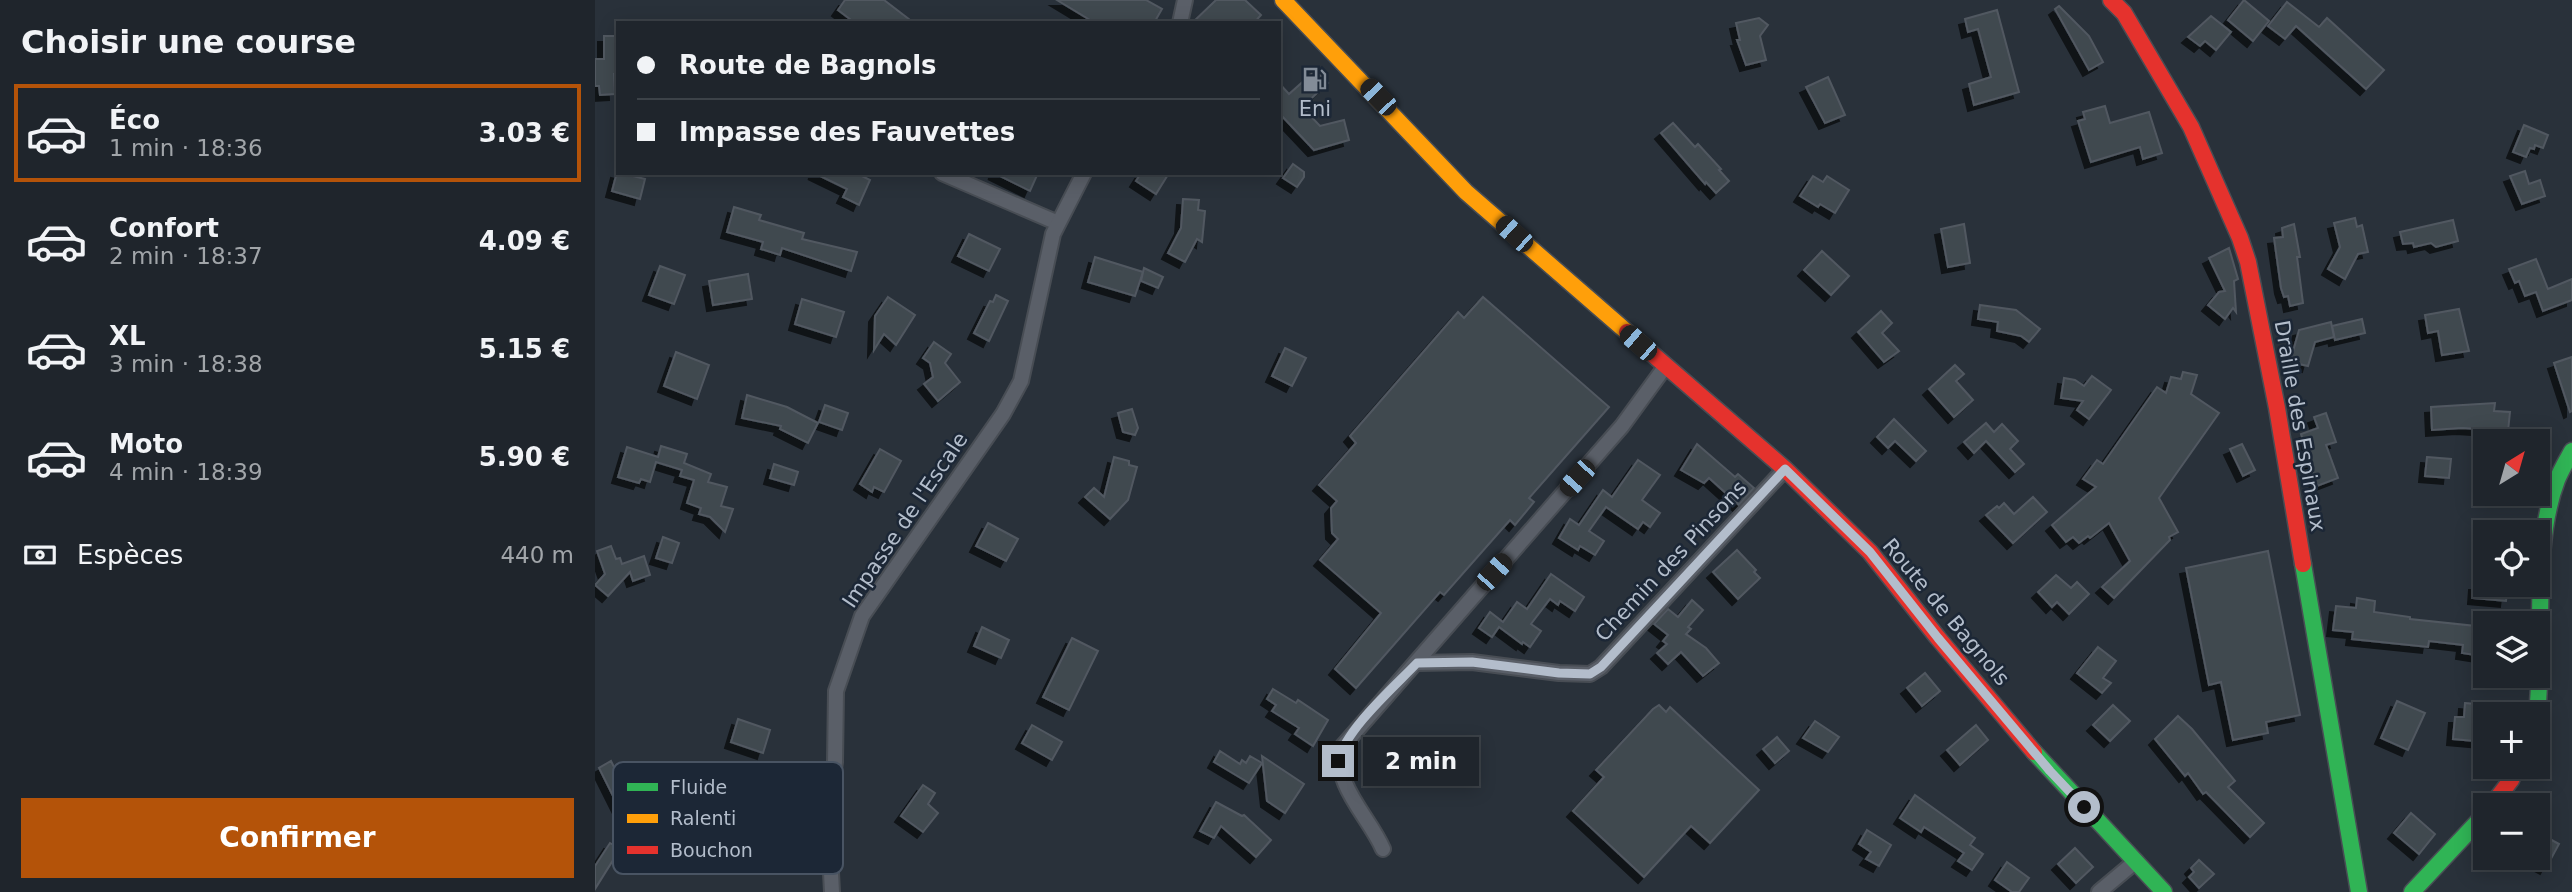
<!DOCTYPE html>
<html lang="fr">
<meta charset="utf-8">
<style>
:root{--surface:#1f252c;--page:#2c3138;--text:#f1f3f6;--muted:#a1a5a9;--line:#3c4248;--accent:#b45309}
body{margin:0;font-family:"DejaVu Sans",sans-serif;background:var(--page);color:var(--text);height:100vh;display:flex;flex-direction:column;font-size:26px;white-space:nowrap}
*{box-sizing:border-box;margin:0}
p{font-size:23px;color:var(--muted)}
.icon{flex:none;width:38px;height:38px;fill:none;stroke:currentColor;stroke-width:2;stroke-linecap:round;stroke-linejoin:round}
.map{position:relative;flex:1;overflow:hidden}
.details{display:flex;flex-direction:column;background:var(--surface);width:595px}
.details>*{flex:none}
.top-card{position:absolute;left:21px;top:21px;width:665px;height:154px;border-radius:0px;box-shadow:0 4px 18px #0003,0 0 0 2px var(--line);display:grid;align-content:center;height:154px;padding:0 21px;background:var(--surface)}
.needle{width:46px;rotate:37deg}
.controls{position:absolute;left:1878px;top:429px;display:grid;gap:14px}
.controls a{display:grid;place-items:center;width:77px;height:77px;border-radius:0px;background:var(--surface);box-shadow:0 4px 18px #0003,0 0 0 2px var(--line);font-size:35px}
.end{position:absolute;width:32px;height:32px;margin:-16px;border:9px solid #b3bdcb;background:#111;box-shadow:0 0 0 4px #111}
.from{border-radius:50%}
.bubble{position:absolute;height:49px;border-radius:0px;background:var(--surface);box-shadow:0 4px 18px #0003,0 0 0 2px var(--line);font-size:23px;font-weight:700;line-height:49px;text-align:center}
.car{position:absolute;width:21px;height:42px;margin:-21px -10px;border-radius:9px;box-shadow:0 0 5px 2px #0007;background:linear-gradient(#222 24%,#8ab4d8 0 40%,#222 0 76%,#8ab4d8 0 86%,#222 0)}
.top-card b{display:flex;align-items:center;gap:24px;height:66px;font-size:26px}
.top-card b+b{border-top:2px solid var(--line)}
.top-card i{width:18px;height:18px;background:var(--text)}
ul{padding:0;list-style:none}
li{display:flex;align-items:center;gap:21px;height:98px;margin:0 14px 10px;padding:0 7px;border:4px solid transparent;border-radius:0px}
li div{flex:1}
li b{display:block;font-size:26px}
li em{font-style:normal;font-weight:700}
li.selected{border-color:var(--accent)}
li>.icon{width:63px;height:63px;stroke-width:1.5}
h2{padding:0 21px;font-size:32px;line-height:84px}
.pay{display:flex;align-items:center;gap:18px;height:77px;padding:0 21px;font-size:26px}
.pay p{margin-inline-start:auto}
.cta{display:flex;gap:14px;margin-top:auto;padding:14px 21px}
.cta a{flex:1;height:80px;border-radius:0px;background:var(--accent);color:#fff;font-size:28px;font-weight:700;line-height:80px;text-align:center}
main{display:flex;flex:1;min-height:0}
.map>svg:first-child{display:block}
</style>
<main>
<section class="details">
<h2>Choisir une course</h2>
<ul>
<li class="selected"><svg class="icon" aria-label="car" viewBox="0 0 24 24"><path d="M5 17H2v-5l4-1 3-4h7l3 4 3 1v5h-3M9 17h6M6 11h13"/><circle cx="7" cy="17" r="2"/><circle cx="17" cy="17" r="2"/></svg><div><b>Éco</b><p>1 min · 18:36</p></div><em>3.03 €</em></li>
<li><svg class="icon" aria-label="car" viewBox="0 0 24 24"><path d="M5 17H2v-5l4-1 3-4h7l3 4 3 1v5h-3M9 17h6M6 11h13"/><circle cx="7" cy="17" r="2"/><circle cx="17" cy="17" r="2"/></svg><div><b>Confort</b><p>2 min · 18:37</p></div><em>4.09 €</em></li>
<li><svg class="icon" aria-label="car" viewBox="0 0 24 24"><path d="M5 17H2v-5l4-1 3-4h7l3 4 3 1v5h-3M9 17h6M6 11h13"/><circle cx="7" cy="17" r="2"/><circle cx="17" cy="17" r="2"/></svg><div><b>XL</b><p>3 min · 18:38</p></div><em>5.15 €</em></li>
<li><svg class="icon" aria-label="car" viewBox="0 0 24 24"><path d="M5 17H2v-5l4-1 3-4h7l3 4 3 1v5h-3M9 17h6M6 11h13"/><circle cx="7" cy="17" r="2"/><circle cx="17" cy="17" r="2"/></svg><div><b>Moto</b><p>4 min · 18:39</p></div><em>5.90 €</em></li>
</ul>
<div class="pay"><svg class="icon" aria-label="cash" viewBox="0 0 24 24"><path d="M3 7h18v10H3z"/><circle cx="12" cy="12" r="2"/></svg>Espèces<p>440 m</p></div>
<div class="cta"><a>Confirmer</a></div>
</section>
<div class="map">
<svg width="1977" height="892" viewBox="0 0 1977 892">
<defs>
<filter id="shadow"><feDropShadow dx="-6" dy="6" stdDeviation="0" flood-color="#0009"/></filter>
</defs>
<rect width="100%" height="100%" fill="#29313a"/>
<!-- building -->
<g fill="#414850" stroke="#515861" stroke-width="2" filter="url(#shadow)">
<polygon points="250,0 289,0 319,23 260,23 243,10"/>
<polygon points="462,0 551,0 567,9 559,23 500,23"/>
<polygon points="621,0 650,0 666,15 659,23 597,23"/>
<polygon points="1649,0 1674,21 1658,41 1633,20"/>
<polygon points="1692,2 1724,27 1732,18 1789,70 1771,89 1701,26 1690,39 1673,26"/>
<polygon points="1464,6 1494,36 1508,62 1494,70 1460,9"/>
<polygon points="1402,10 1424,92 1379,105 1374,84 1396,77 1383,29 1373,32 1370,19"/>
<polygon points="1616,16 1636,32 1621,50 1610,41 1605,46 1593,37"/>
<polygon points="1164,18 1173,25 1165,36 1171,60 1151,65 1142,40 1145,40 1141,23"/>
<polygon points="9,36 23,36 23,74 19,74 20,94 5,95 4,86 0,86 0,59 9,59"/>
<polygon points="721,70 733,83 707,107 725,126 749,120 754,140 719,150 684,113 684,83 694,94"/>
<polygon points="1233,77 1250,115 1230,123 1211,87"/>
<polygon points="1510,106 1515,123 1554,112 1567,153 1548,159 1545,147 1496,162 1483,121 1490,119 1488,112"/>
<polygon points="1078,123 1100,147 1103,144 1126,169 1124,170 1134,181 1121,193 1111,182 1110,184 1066,133"/>
<polygon points="1929,125 1953,135 1948,148 1940,145 1939,149 1935,148 1931,157 1918,152"/>
<polygon points="698,164 709,172 709,177 702,187 688,178"/>
<polygon points="1930,171 1934,184 1945,180 1950,196 1927,204 1915,176"/>
<polygon points="22,172 50,179 45,199 17,191"/>
<polygon points="219,173 261,173 275,180 264,205 248,197 252,189"/>
<polygon points="399,173 443,173 435,191"/>
<polygon points="546,173 574,173 561,194 541,181"/>
<polygon points="1218,176 1228,182 1232,176 1254,190 1240,213 1225,204 1223,207 1205,196"/>
<polygon points="588,199 604,200 603,210 610,211 607,242 602,239 590,262 573,253 586,228"/>
<polygon points="139,207 166,215 164,220 209,233 207,239 262,252 256,271 187,248 185,255 166,249 168,242 132,232"/>
<polygon points="1760,218 1762,227 1767,225 1773,252 1763,254 1750,279 1733,269 1745,247 1739,223"/>
<polygon points="1858,220 1863,241 1841,247 1836,243 1819,247 1818,243 1808,244 1805,232"/>
<polygon points="1369,224 1375,263 1353,267 1346,229"/>
<polygon points="1699,224 1705,257 1702,257 1708,303 1695,306 1693,296 1689,297 1686,288 1679,238 1688,237 1687,228"/>
<polygon points="374,234 405,249 394,271 363,256"/>
<polygon points="1634,248 1643,279 1639,281 1641,312 1638,308 1630,319 1613,305 1624,292 1630,291 1614,258"/>
<polygon points="1227,251 1254,276 1236,295 1209,270"/>
<polygon points="500,257 548,272 540,296 493,282"/>
<polygon points="1941,259 1953,289 1977,279 1977,300 1948,311 1941,292 1930,296 1924,281 1920,283 1914,269"/>
<polygon points="65,266 90,275 79,304 54,295"/>
<polygon points="549,268 568,277 563,288 546,281"/>
<polygon points="153,274 157,299 118,305 114,281"/>
<polygon points="401,295 413,301 394,341 379,333 395,301 398,302"/>
<polygon points="293,297 320,315 301,345 289,334 279,350 280,316"/>
<polygon points="888,297 1014,407 934,498 939,502 920,525 915,520 849,595 845,592 761,688 740,669 786,613 725,560 743,539 737,533 736,508 742,501 724,485 761,443 755,436 863,312 869,318"/>
<polygon points="207,299 249,312 241,337 200,324"/>
<polygon points="1385,305 1421,310 1445,329 1434,342 1426,336 1402,331 1403,322 1383,319"/>
<polygon points="1864,309 1874,351 1847,355 1843,331 1833,333 1830,315"/>
<polygon points="1286,311 1297,323 1287,333 1304,351 1289,362 1263,332"/>
<polygon points="1767,319 1770,333 1740,340 1737,326"/>
<polygon points="1736,322 1739,337 1720,342 1713,366 1695,362 1704,330"/>
<polygon points="339,342 356,354 350,363 365,382 343,401 329,384 338,377 335,363 328,358"/>
<polygon points="690,348 711,358 697,386 677,376"/>
<polygon points="81,352 114,365 102,399 69,386"/>
<polygon points="1977,357 1977,411 1975,412 1959,363"/>
<polygon points="1360,365 1369,374 1361,381 1378,400 1359,417 1334,389"/>
<polygon points="1588,372 1602,375 1596,394 1624,413 1564,498 1583,532 1574,537 1575,540 1519,598 1507,587 1535,561 1514,523 1495,538 1493,536 1484,543 1478,537 1471,542 1457,525 1501,487 1488,479 1502,460 1508,464 1562,387 1571,393 1576,377 1586,379"/>
<polygon points="1497,376 1516,390 1494,419 1482,410 1488,401 1466,398 1469,378 1480,380 1489,386"/>
<polygon points="152,395 192,407 223,423 213,443 185,429 186,426 147,418"/>
<polygon points="1900,403 1899,411 1915,412 1913,431 1867,428 1837,430 1836,407"/>
<polygon points="230,405 253,413 247,430 224,422"/>
<polygon points="537,409 543,428 540,435 528,432 523,413"/>
<polygon points="1731,413 1741,442 1731,445 1743,478 1722,486 1706,434 1723,428 1719,417"/>
<polygon points="1299,419 1331,451 1321,461 1300,441 1293,448 1282,437"/>
<polygon points="1391,423 1399,432 1407,424 1423,441 1415,449 1429,464 1420,472 1391,441 1379,453 1369,442"/>
<polygon points="1102,444 1140,477 1143,474 1159,488 1144,505 1114,478 1109,483 1086,470"/>
<polygon points="1647,444 1660,470 1648,476 1635,449"/>
<polygon points="66,446 92,454 89,463 116,474 113,482 132,487 126,506 138,509 130,532 115,517 104,514 106,508 92,503 99,480 85,476 87,470 61,462 55,482 46,479 44,483 23,477 32,447 63,457"/>
<polygon points="285,449 306,461 289,492 279,487 277,492 265,484"/>
<polygon points="519,457 534,461 534,465 542,467 533,500 515,519 490,497 499,488 509,497"/>
<polygon points="1832,457 1856,459 1854,478 1830,476"/>
<polygon points="1043,460 1065,475 1047,500 1065,513 1055,527 1048,522 1043,529 1011,507 994,531 1009,541 1000,555 985,546 983,550 964,538 975,519 984,525 1008,490 1017,497"/>
<polygon points="179,464 203,472 199,485 175,478"/>
<polygon points="1438,497 1452,512 1418,543 1391,515 1402,506 1404,508 1409,503 1419,514"/>
<rect x="1887" y="519" width="27" height="13"/>
<polygon points="393,523 423,539 411,561 381,546"/>
<polygon points="68,537 84,543 77,563 61,558"/>
<polygon points="16,546 21,559 25,558 27,564 49,556 55,575 38,581 35,572 13,596 0,585 10,574 2,551"/>
<polygon points="1142,550 1161,570 1159,572 1165,578 1143,599 1118,572"/>
<polygon points="1673,551 1705,715 1671,722 1673,733 1638,740 1626,682 1614,685 1591,568"/>
<polygon points="956,574 989,597 980,611 965,601 963,605 955,599 936,624 946,631 935,647 928,642 927,644 904,627 897,637 884,628 895,612 908,622 922,602 932,609"/>
<polygon points="1461,575 1476,588 1482,582 1494,594 1474,614 1462,602 1457,607 1443,592"/>
<polygon points="1880,584 1913,584 1911,601 1879,598"/>
<polygon points="1762,598 1780,601 1779,612 1815,617 1815,619 1890,627 1887,656 1867,653 1868,645 1834,641 1833,647 1757,639 1758,632 1738,630 1741,606 1761,608"/>
<polygon points="1097,600 1108,610 1093,627 1096,629 1091,634 1111,648 1124,663 1108,676 1086,652 1073,664 1062,653 1072,644 1068,641 1073,635 1059,624 1073,609 1083,617"/>
<polygon points="387,627 414,640 406,658 379,646"/>
<polygon points="477,638 503,651 474,710 448,697"/>
<polygon points="1503,647 1521,661 1508,678 1516,683 1507,693 1482,673"/>
<polygon points="1330,673 1345,691 1327,706 1312,688"/>
<polygon points="678,689 701,703 703,700 733,720 718,746 700,734 704,728 677,711 681,705 672,699"/>
<polygon points="1802,701 1830,713 1813,750 1786,738"/>
<polygon points="1870,703 1891,705 1890,742 1858,739 1860,717 1869,717"/>
<polygon points="1064,705 1071,712 1075,707 1164,790 1115,843 1096,826 1049,877 978,811 1009,777 1001,770 1058,709"/>
<polygon points="1518,705 1535,721 1515,741 1498,725"/>
<polygon points="1583,716 1597,729 1640,781 1633,787 1669,823 1655,837 1611,792 1608,794 1593,773 1590,776 1560,739"/>
<polygon points="143,719 175,730 168,753 136,742"/>
<polygon points="1220,721 1244,737 1233,752 1208,738"/>
<polygon points="437,725 467,742 457,760 427,743"/>
<polygon points="1381,725 1393,740 1365,765 1352,750"/>
<polygon points="1182,737 1194,751 1180,763 1168,749"/>
<polygon points="625,751 645,764 647,760 651,763 655,756 667,763 654,783 619,762"/>
<polygon points="667,756 709,784 690,813 672,801"/>
<polygon points="16,761 24,777 31,774 32,777 45,770 52,785 44,789 48,796 24,808 4,768"/>
<polygon points="328,785 340,793 333,804 343,813 328,832 306,816"/>
<polygon points="1320,795 1380,838 1375,845 1388,854 1377,870 1363,861 1369,853 1329,827 1326,832 1305,818"/>
<polygon points="621,802 647,816 649,815 676,840 661,857 626,826 619,838 605,831"/>
<polygon points="1816,813 1840,834 1824,854 1799,833"/>
<polygon points="1272,830 1296,845 1284,866 1271,859 1276,852 1264,844"/>
<polygon points="1942,832 1964,844 1951,868 1936,860 1942,858"/>
<polygon points="15,843 25,849 0,889 0,866"/>
<polygon points="1480,848 1498,867 1481,883 1463,864"/>
<polygon points="1604,860 1619,874 1604,888 1594,877 1599,872 1596,868"/>
<polygon points="1412,862 1434,878 1424,892 1417,892 1400,880"/>
</g>
<g fill="none" stroke-linecap="round" stroke-linejoin="round">
<defs>
<g id="street">
<polyline points="585,23 590,0"/>
<polyline points="347,173 463,223"/>
<polyline points="822,663 877,662 964,673 995,674 1006,667 1190,469"/>
<path d="M788 849C774 816 737 785 747 747L1027 426 1070 367"/>
<polyline points="237,892 233,814 240,762 241,691 267,616 408,414 426,381 458,234 489,173"/>
<polyline points="1504,892 1541,861"/>
</g>
<g id="fast">
<polyline points="1708,564 1764,892"/>
<path d="M1942 714C1950 640 1936 548 1962 480 1966 470 1972 460 1977 451"/>
<polyline points="1439,752 1569,892"/>
<polyline points="1817,892 1890,814"/>
</g>
<polyline id="slow" points="688,0 871,192 1032,332"/>
<g id="jam">
<polyline points="1516,0 1529,13 1596,127 1645,238 1653,262 1682,408 1708,564"/>
<polyline points="1032,332 1190,469 1275,552 1343,638 1439,752"/>
<polyline points="1897,805 1916,780 1922,766"/>
</g>
</defs>
<!-- street casing -->
<use href="#street" stroke="#484d54" stroke-width="18"/>
<!-- fast casing -->
<use href="#fast" stroke="#484d54" stroke-width="19"/>
<!-- slow casing -->
<use href="#slow" stroke="#484d54" stroke-width="19"/>
<!-- jam casing -->
<use href="#jam" stroke="#484d54" stroke-width="19"/>
<!-- street -->
<use href="#street" stroke="#5a5f68" stroke-width="14"/>
<!-- fast -->
<use href="#fast" stroke="#30b455" stroke-width="16"/>
<!-- slow -->
<use href="#slow" stroke="#ff9f0a" stroke-width="16"/>
<!-- jam -->
<use href="#jam" stroke="#e5322d" stroke-width="16"/>
</g>
<g fill="none" stroke-linecap="round" stroke-linejoin="round">
<!-- route -->
<path stroke="#b3bdcb" stroke-width="9" d="M743 761C751 729 798 688 822 663L877 662 964 673 995 674 1006 667 1190 469 1275 552 1343 638 1455 771 1489 807"/>
</g>
<!-- icons -->
<defs>
<symbol id="fuel-bare" viewBox="-9 -9 18 18"><path d="M-5.5-6h7V0h2V4h1.3V-2.5L3-4.5l.8-.8L6-3V5H2.5V1h-1V6h-7ZM-4.2-4.7v3.2H.2V-4.7Z" fill="#838c98" stroke="#1c2736" stroke-width="2.5" paint-order="stroke"/></symbol>
</defs>
<g fill-rule="evenodd">
<use href="#fuel-bare" x="702" y="62" width="35" height="35"/>
</g>
<g text-anchor="middle" dominant-baseline="central" stroke-width="5" stroke-linejoin="round" paint-order="stroke">
<!-- poi labels -->
<g font-size="21" fill="#b3bdcb" stroke="#1c2736">
<text x="720" y="109">Eni</text>
</g>
<!-- street labels -->
<g font-size="21" fill="#b3bdcb" stroke="#1c2736">
<text transform="translate(1705 426) rotate(80)">Draille des Espinaux</text>
<text transform="translate(310 520) rotate(-56)">Impasse de l'Escale</text>
<text transform="translate(1076 561) rotate(-47)">Chemin des Pinsons</text>
<text transform="translate(1351 612) rotate(50)">Route de Bagnols</text>
</g>
</g>
<!-- legend -->
<rect x="18" y="762" width="230" height="112" rx="10" fill="#1c2736" stroke="#495463" stroke-width="2"/>
<rect x="32" y="783" width="31" height="8" fill="#30b455"/>
<rect x="32" y="814" width="31" height="9" fill="#ff9f0a"/>
<rect x="32" y="846" width="31" height="8" fill="#e5322d"/>
<g font-size="19" fill="#b3bdcb">
<text x="75" y="794">Fluide</text>
<text x="75" y="825">Ralenti</text>
<text x="75" y="857">Bouchon</text>
</g>
</svg>
<div class="controls">
<a><svg class="needle" viewBox="-14 -14 28 28"><path d="M0-13l5 13h-10z" fill="#e53935"/><path d="M0 13l5-13h-10z" fill="#a1a5a9"/></svg></a>
<a><svg class="icon" aria-label="locate" viewBox="0 0 24 24"><circle cx="12" cy="12" r="6"/><path d="M12 2v4M12 18v4M2 12h4M18 12h4"/></svg></a>
<a><svg class="icon" aria-label="layers" viewBox="0 0 24 24"><path d="M12 4l9 5-9 5-9-5zM3 14l9 5 9-5"/></svg></a>
<a>+</a>
<a>−</a>
</div>
<i class="end from" style="left:1489px;top:807px"></i>
<i class="end" style="left:743px;top:761px"></i>
<div class="bubble" style="left:768px;top:737px;width:116px">2 min</div>
<i class="car" style="left:783px;top:97px;rotate:316deg"></i>
<i class="car" style="left:919px;top:234px;rotate:312deg"></i>
<i class="car" style="left:1043px;top:343px;rotate:311deg"></i>
<i class="car" style="left:982px;top:478px;rotate:222deg"></i>
<i class="car" style="left:899px;top:572px;rotate:42deg"></i>
<div class="top-card">
<b><i class="from"></i>Route de Bagnols</b>
<b><i></i>Impasse des Fauvettes</b>
</div>
</div>
</main>
